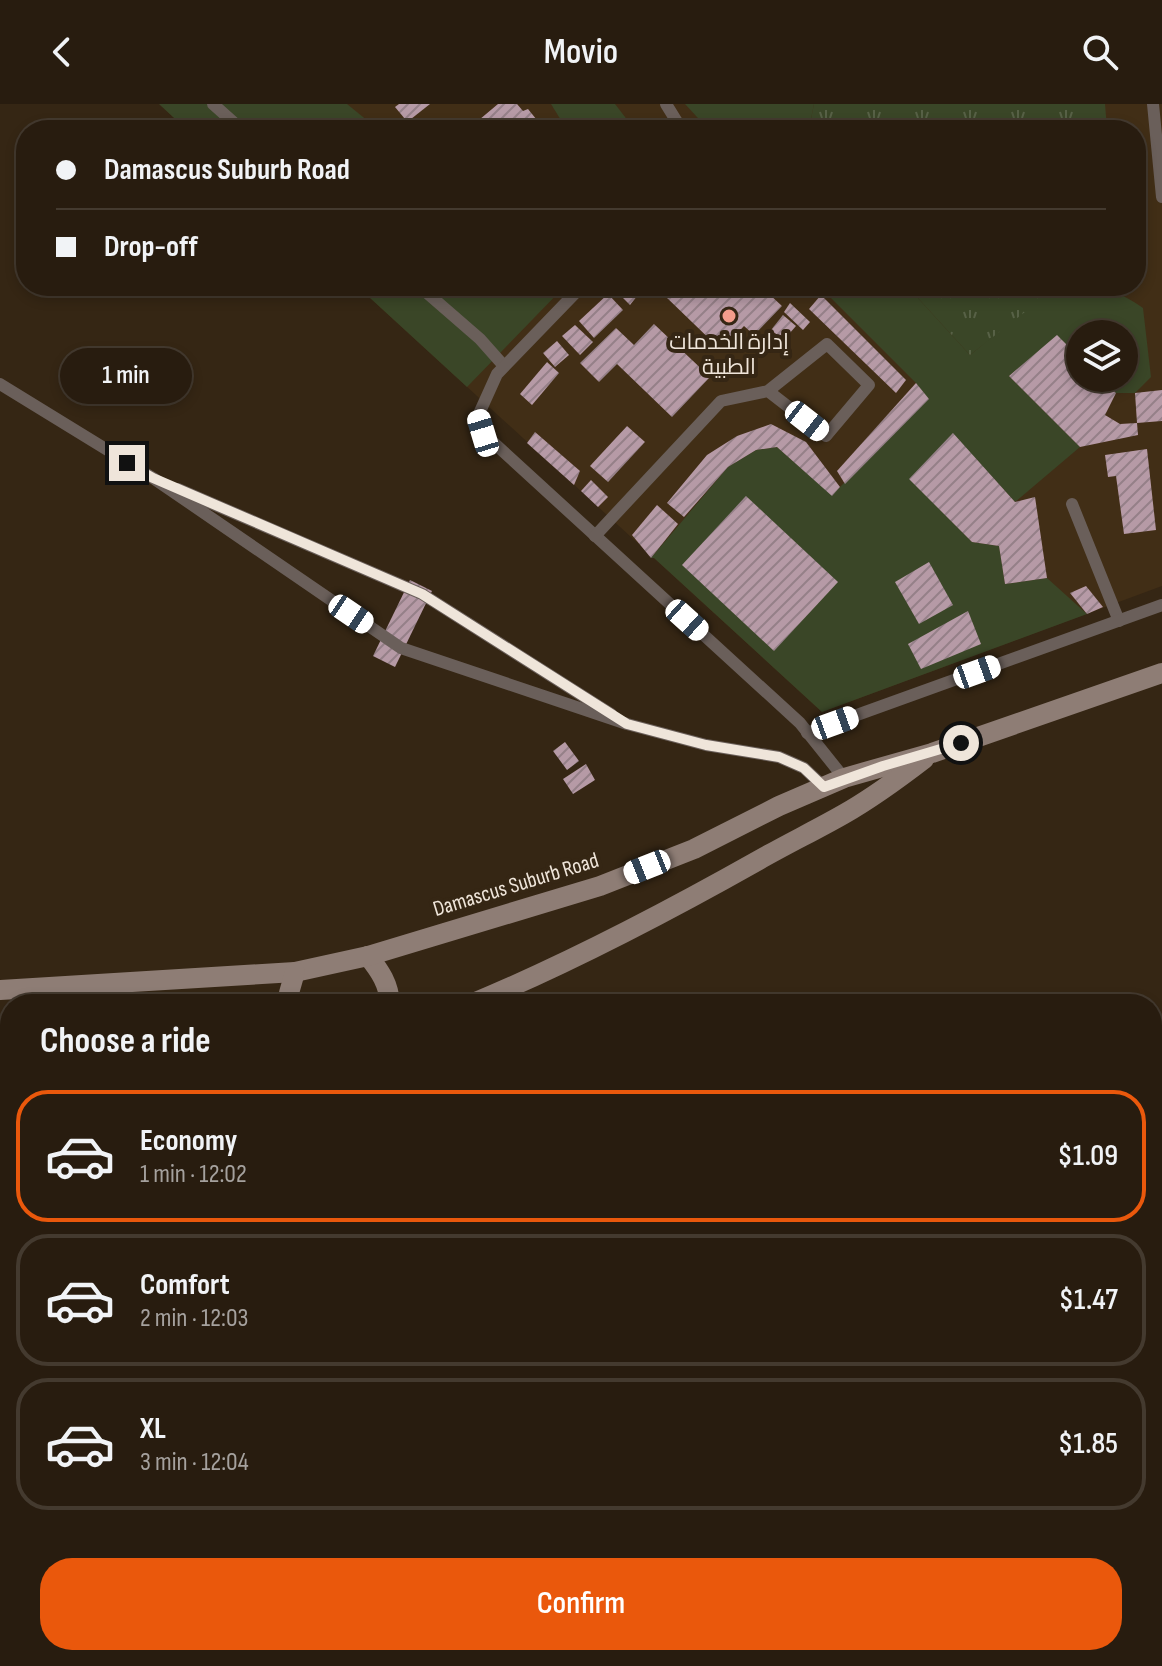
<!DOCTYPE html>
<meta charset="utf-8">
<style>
:root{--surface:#281c0f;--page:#302518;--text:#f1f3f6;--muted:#a5a19e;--line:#443a2f;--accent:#ea580c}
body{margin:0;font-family:"Sofia Sans Condensed",Cairo,sans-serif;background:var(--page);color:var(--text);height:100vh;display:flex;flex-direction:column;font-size:30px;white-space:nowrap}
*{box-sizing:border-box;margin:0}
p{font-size:26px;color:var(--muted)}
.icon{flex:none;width:44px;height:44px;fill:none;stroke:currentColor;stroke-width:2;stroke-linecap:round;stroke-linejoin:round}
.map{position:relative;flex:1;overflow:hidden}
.drawer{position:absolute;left:0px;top:890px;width:1162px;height:672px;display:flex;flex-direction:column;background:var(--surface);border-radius:32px 32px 0 0;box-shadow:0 4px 12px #0003,0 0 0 2px var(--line)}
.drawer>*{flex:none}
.top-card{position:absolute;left:16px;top:16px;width:1130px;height:176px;border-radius:32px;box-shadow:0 4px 12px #0003,0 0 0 2px var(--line);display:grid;align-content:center;height:176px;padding:0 40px;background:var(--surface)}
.buttons{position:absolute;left:1066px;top:216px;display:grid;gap:16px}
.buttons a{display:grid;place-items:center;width:72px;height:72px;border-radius:50%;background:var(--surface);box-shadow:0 4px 12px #0003,0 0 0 2px var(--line);font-size:40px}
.end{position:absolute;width:36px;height:36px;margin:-18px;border:10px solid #efe5da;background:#111;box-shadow:0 0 0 4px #111}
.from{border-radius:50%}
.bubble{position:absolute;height:56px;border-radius:28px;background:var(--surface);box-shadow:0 4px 12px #0003,0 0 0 2px var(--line);font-size:26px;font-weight:600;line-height:56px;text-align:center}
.car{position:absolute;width:24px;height:48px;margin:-24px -12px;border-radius:10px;box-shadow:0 0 6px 2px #0007;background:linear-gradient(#fff 24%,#345 0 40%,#fff 0 76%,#345 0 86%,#fff 0)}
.top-card b{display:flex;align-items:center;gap:28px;height:76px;font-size:30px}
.top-card b+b{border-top:2px solid var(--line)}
.top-card i{width:20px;height:20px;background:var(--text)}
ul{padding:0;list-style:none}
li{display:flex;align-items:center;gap:24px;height:132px;margin:0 16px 12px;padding:0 24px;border:4px solid var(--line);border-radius:32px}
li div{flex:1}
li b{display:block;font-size:30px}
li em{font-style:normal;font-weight:600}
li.active{border-color:var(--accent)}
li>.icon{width:72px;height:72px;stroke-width:1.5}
h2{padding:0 40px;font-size:36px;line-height:96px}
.action{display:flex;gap:16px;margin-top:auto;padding:16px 40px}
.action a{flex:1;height:92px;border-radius:32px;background:var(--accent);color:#fff;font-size:32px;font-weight:600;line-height:92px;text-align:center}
header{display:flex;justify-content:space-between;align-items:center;height:104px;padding:0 40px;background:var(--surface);font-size:36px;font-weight:600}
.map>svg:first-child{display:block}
</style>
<header><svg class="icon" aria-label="back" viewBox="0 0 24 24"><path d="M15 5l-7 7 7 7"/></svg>Movio<svg class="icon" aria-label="search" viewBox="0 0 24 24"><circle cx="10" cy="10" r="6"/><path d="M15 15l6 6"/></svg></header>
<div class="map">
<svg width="1162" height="1562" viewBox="0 0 1162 1562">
<defs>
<pattern id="park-tufts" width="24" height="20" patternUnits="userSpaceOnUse" patternTransform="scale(2)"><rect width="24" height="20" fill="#3a4627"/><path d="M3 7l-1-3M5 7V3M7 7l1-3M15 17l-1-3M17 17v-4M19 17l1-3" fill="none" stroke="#576146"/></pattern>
<pattern id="building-hatch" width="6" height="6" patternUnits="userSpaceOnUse" patternTransform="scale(2)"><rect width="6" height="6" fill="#b69aa6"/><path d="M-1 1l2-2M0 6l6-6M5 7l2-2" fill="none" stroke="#958088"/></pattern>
</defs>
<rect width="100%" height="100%" fill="#352614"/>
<!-- built -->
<path fill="#412e16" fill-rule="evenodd" d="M159 0H1162V482L822 608 357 182H1136V26H187ZM1080 230H1124V274H1080Z"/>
<!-- grass -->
<g fill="#3a4627">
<polygon points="159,0 347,0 379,26 187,26"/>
<polygon points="551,0 615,0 635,26 567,26"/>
<polygon points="685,0 814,0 809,26 709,26"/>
<polygon points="357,182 565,182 467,283"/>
<path d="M819 182H907L970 251C984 240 1048 185 1060 182 1090 175 1119 187 1143 204L1151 273 1135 289H1116L1101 274H1124V230H1080V254L1057 232 1009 272 1080 343 1015 398 953 330 910 375 972 438 999 442 1005 480 1047 474 1087 510 822 608 654 454H651L728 363 756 346 777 343 832 391 928 295 916 279Z"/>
</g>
<!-- park -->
<g fill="url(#park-tufts)">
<polygon points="814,0 1105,0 1107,26 809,26"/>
<polygon points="907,182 1058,182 970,251"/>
</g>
<!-- building -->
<g fill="url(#building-hatch)">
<polygon points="399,0 430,0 411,15 405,15 395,3"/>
<polygon points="498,0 517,0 523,7 528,5 545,26 467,26"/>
<polygon points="618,182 645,182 630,201 614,185"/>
<polygon points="674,182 777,182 769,190 782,202 754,231 744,222 721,246 665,192"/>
<polygon points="608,190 623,206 594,234 579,217"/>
<polygon points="821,191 906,276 896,289 809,205"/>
<polygon points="790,199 810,218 803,226 784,208"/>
<polygon points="783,211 796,222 784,236 771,226"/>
<polygon points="654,220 710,273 672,313 617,260 599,278 580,259 616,224 634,241"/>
<polygon points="575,221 593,238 580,251 562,232"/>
<polygon points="1057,231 1080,254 1080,274 1101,274 1116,289 1105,311 1120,320 1137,319 1135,289 1162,286 1162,317 1137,319 1138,331 1080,343 1009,272"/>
<polygon points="557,237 569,251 555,263 543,249"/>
<polygon points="547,258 559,269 532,301 520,290"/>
<polygon points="916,279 929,295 845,380 837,367"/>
<polygon points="771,320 806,338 840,383 832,392 777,343 756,346 728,363 684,413 667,399 707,351 737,332"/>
<polygon points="627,322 645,338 608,378 590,362"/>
<polygon points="535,328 580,367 574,381 527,339"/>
<polygon points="953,329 1015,398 1035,393 1047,474 1005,480 999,442 972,438 909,375"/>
<polygon points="1147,345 1156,426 1124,430 1116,372 1108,373 1105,351"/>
<polygon points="591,376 608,393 598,403 581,387"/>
<polygon points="746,392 838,478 774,547 682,461"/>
<polygon points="657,401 678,420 651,454 632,431"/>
<polygon points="929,458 953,501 919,520 895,478"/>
<polygon points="410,476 432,487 395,563 373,552"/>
<polygon points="1086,482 1103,503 1087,510 1070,489"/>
<polygon points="968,507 981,540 921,565 908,540"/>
<polygon points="565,638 579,657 567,666 553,647"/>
<polygon points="586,660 595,676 573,690 563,675"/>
</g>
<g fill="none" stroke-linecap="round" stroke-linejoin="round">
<!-- lane -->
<g stroke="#6a5f5a" stroke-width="12">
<polyline points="213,0 242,26"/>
<polyline points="666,0 682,26"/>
<polyline points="1153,0 1162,93"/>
<polyline points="419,182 480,235 504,262"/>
<polyline points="582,182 497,270 478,312 483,329 800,619 844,674"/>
<polyline points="0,280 153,374 401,544 627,620 706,641 779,653 804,664 824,683"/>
<polyline points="178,385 422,490 611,610"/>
<polyline points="1072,400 1119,517"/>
<polyline points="595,432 721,297 768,287 826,332 869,281 827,240 768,287"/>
<polyline points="807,629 1162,501"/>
<polyline points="1152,936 1162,930"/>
<polyline points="0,980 10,978"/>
<polyline points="0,1052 10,1048"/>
<polyline points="0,1268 10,1249"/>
<polyline points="0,1383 10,1387"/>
<polyline points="0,1407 10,1433"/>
<polyline points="60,1552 64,1562"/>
<polyline points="589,1552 606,1562"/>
</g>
<!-- secondary -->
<g stroke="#8e7d75" stroke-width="20">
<path d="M368 852C380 867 389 880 390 900"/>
<polyline points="0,886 295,868 368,852 600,782 694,745 779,702 844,674 932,649 1162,569"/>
<polyline points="290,900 289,889 295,868"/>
<path d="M471 900C570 859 665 809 759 756 787 740 816 726 844 710 872 694 898 675 924 655"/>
<polyline points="0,934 10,934"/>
</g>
</g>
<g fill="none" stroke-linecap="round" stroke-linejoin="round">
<!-- route -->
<polyline stroke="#efe5da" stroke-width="10" points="127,359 153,374 422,490 627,620 706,641 779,653 804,664 824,683 883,662 961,639"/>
</g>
<!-- markers -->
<circle fill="#f49d8c" stroke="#352614" stroke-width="3" cx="729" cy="212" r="8"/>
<g text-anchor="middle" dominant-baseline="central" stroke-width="8" stroke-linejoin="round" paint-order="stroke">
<!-- poi labels -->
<g font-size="22" fill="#efe5da" stroke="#352614">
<text x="729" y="238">إدارة الخدمات<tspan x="729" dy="25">الطبية</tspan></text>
</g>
<!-- street labels -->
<g font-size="22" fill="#efe5da" stroke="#352614">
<text transform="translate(516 781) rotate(-17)">Damascus Suburb Road</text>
</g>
</g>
</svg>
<div class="buttons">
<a><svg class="icon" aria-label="layers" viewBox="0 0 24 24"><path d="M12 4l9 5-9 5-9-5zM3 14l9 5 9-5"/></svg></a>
</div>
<i class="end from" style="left:961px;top:639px"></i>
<i class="end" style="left:127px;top:359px"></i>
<div class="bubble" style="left:60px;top:244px;width:132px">1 min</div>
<i class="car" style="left:807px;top:317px;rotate:128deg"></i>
<i class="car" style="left:483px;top:329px;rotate:343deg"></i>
<i class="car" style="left:351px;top:510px;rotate:124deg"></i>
<i class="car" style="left:687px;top:516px;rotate:132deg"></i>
<i class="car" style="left:977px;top:568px;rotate:70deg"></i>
<i class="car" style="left:835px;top:619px;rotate:70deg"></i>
<i class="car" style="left:647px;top:763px;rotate:248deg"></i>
<div class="top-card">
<b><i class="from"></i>Damascus Suburb Road</b>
<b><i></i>Drop-off</b>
</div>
<section class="drawer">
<h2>Choose a ride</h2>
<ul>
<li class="active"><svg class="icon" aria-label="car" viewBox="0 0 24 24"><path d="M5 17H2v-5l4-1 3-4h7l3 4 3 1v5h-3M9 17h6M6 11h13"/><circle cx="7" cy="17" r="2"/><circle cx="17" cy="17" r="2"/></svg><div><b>Economy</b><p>1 min · 12:02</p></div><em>$1.09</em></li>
<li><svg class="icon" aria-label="car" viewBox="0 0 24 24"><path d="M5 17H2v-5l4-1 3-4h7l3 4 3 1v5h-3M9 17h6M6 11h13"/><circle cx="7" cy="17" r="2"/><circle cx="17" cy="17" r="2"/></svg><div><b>Comfort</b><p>2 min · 12:03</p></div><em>$1.47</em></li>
<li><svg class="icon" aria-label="car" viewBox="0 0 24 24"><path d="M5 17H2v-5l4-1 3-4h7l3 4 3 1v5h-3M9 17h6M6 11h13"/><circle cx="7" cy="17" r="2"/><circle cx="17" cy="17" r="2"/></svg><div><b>XL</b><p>3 min · 12:04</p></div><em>$1.85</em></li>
</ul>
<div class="action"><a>Confirm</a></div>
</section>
</div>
